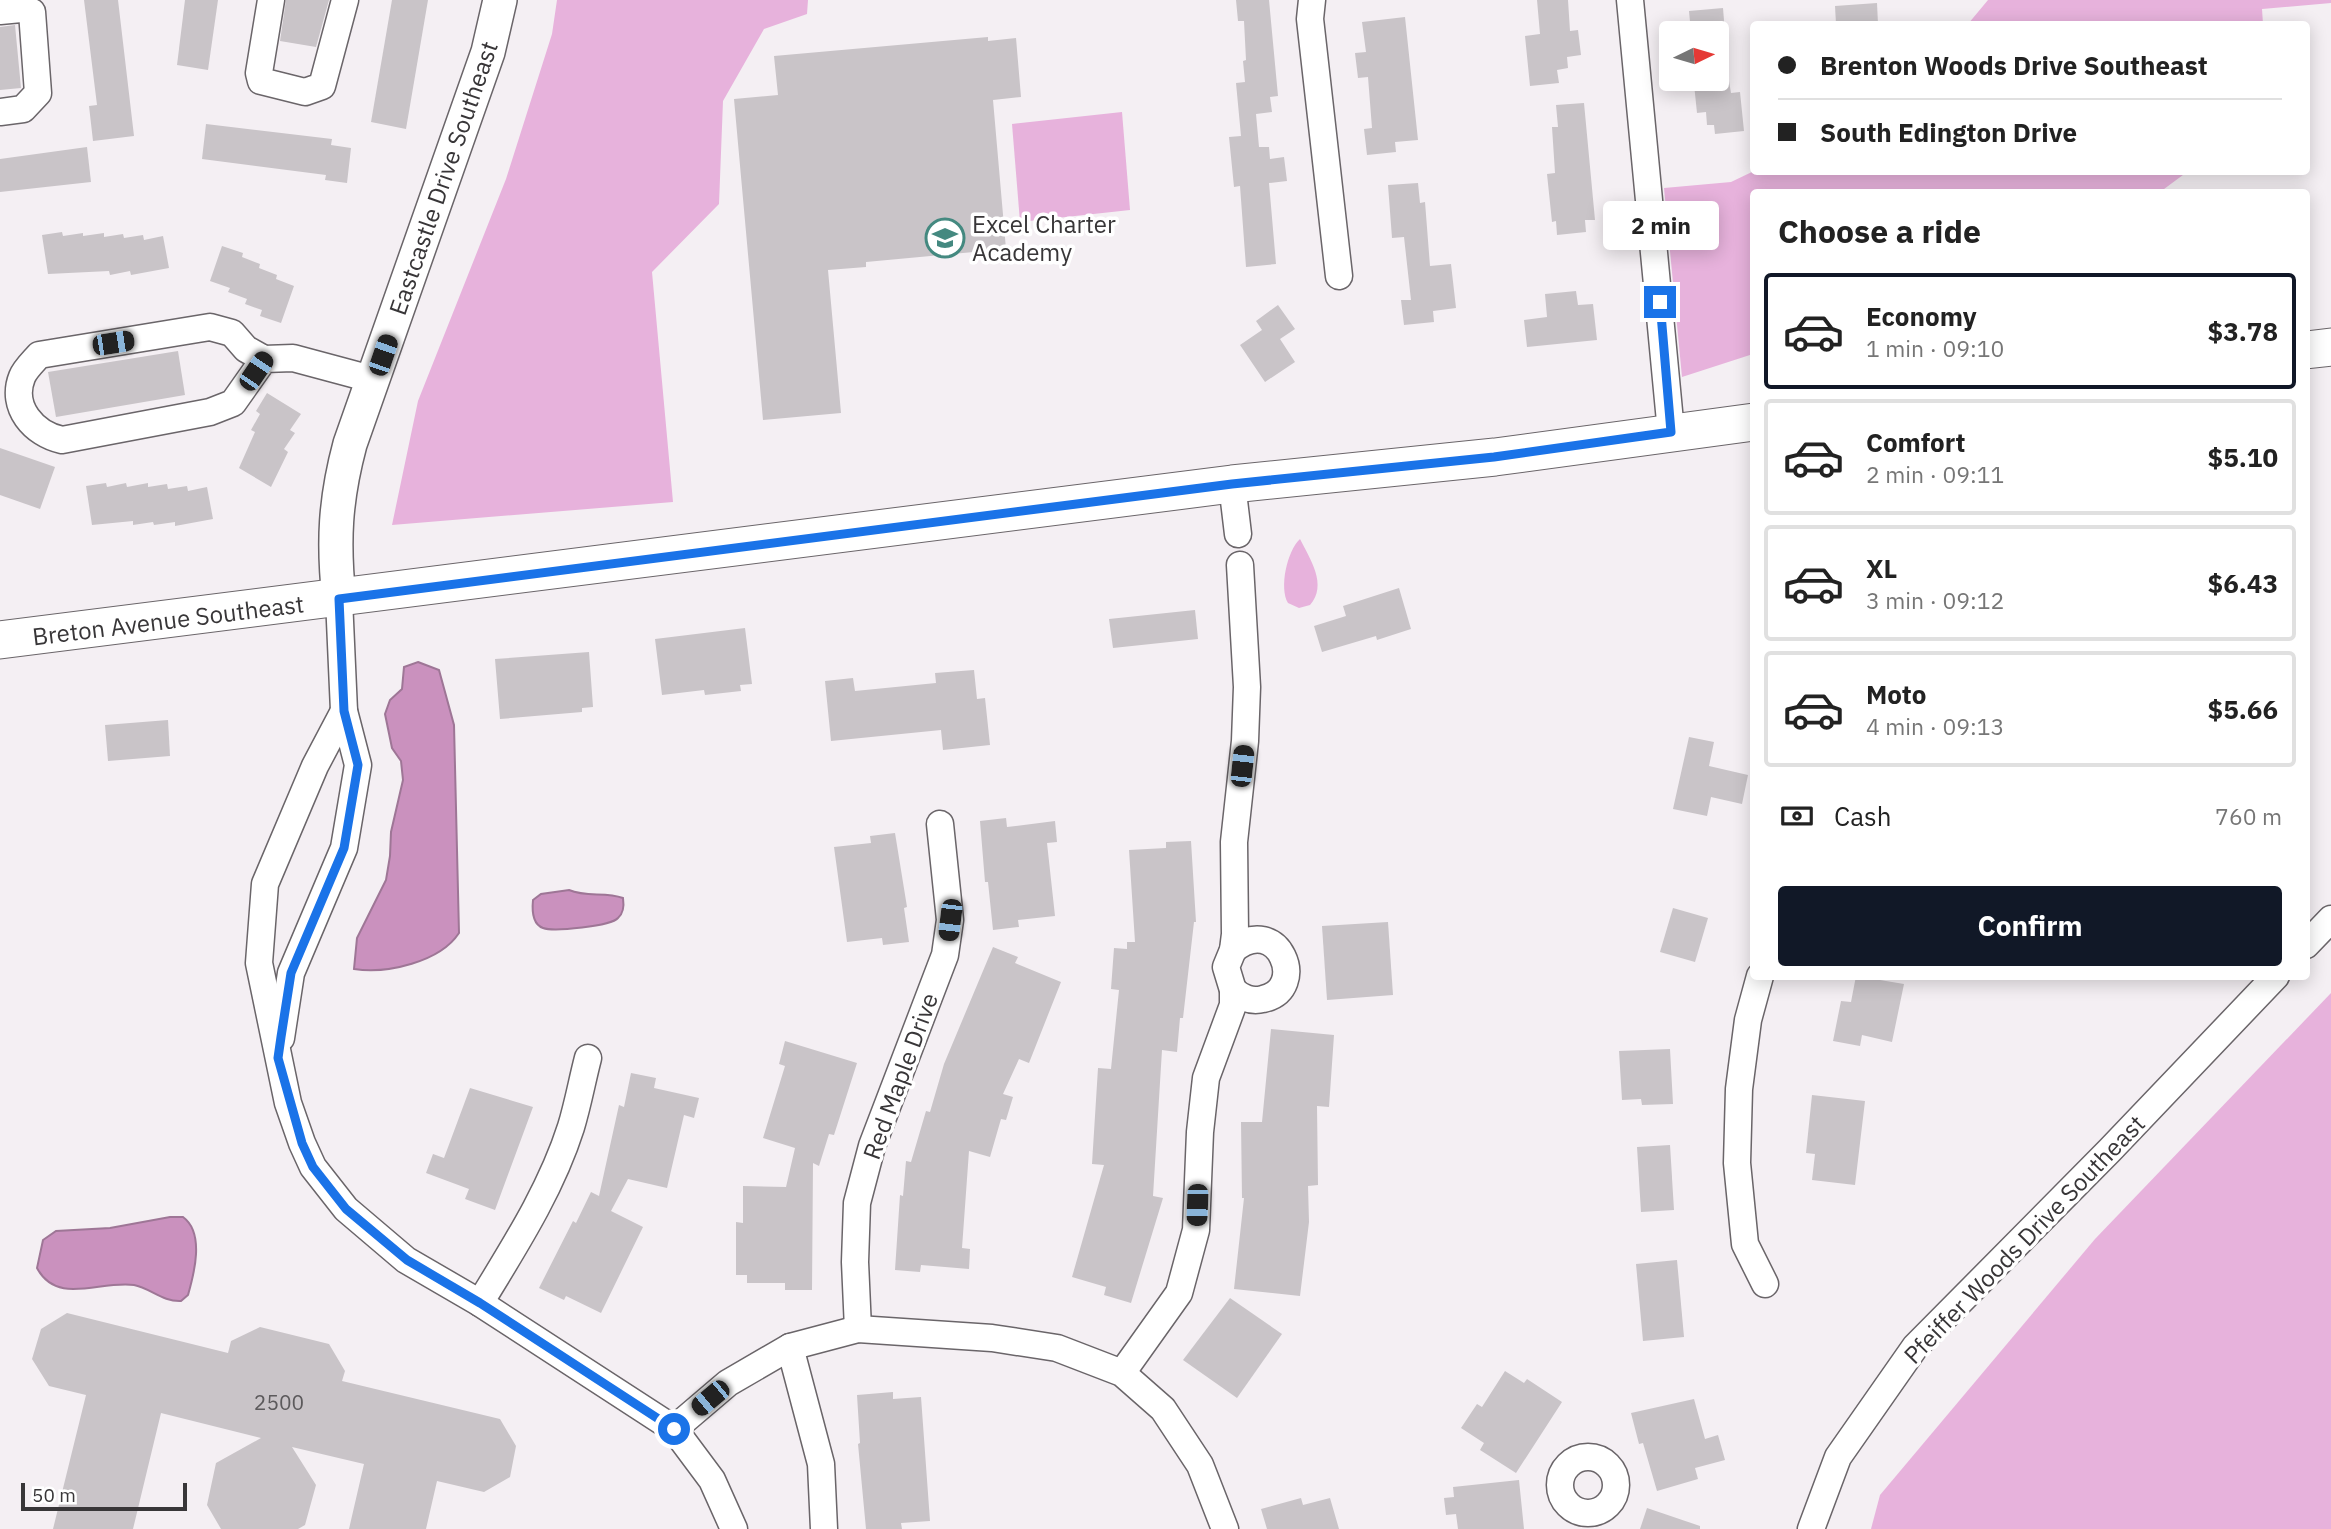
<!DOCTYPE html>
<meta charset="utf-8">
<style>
:root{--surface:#fff;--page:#f6f6f6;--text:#222;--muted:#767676;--line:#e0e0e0;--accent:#111827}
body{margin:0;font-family:"IBM Plex Sans",sans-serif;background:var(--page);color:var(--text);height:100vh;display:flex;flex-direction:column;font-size:26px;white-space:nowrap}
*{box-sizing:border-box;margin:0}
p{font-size:23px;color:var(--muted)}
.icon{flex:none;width:38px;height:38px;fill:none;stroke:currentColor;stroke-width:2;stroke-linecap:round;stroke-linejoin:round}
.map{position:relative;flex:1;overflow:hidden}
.panel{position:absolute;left:1750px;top:189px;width:560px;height:791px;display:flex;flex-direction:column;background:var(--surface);border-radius:7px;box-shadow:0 4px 18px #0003}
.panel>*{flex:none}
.guide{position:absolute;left:1750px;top:21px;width:560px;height:154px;border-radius:7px;box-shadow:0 4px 18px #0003;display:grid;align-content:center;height:154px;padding:0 28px;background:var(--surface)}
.needle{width:46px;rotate:85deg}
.tools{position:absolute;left:1659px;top:21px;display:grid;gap:14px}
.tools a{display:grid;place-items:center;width:70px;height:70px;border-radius:7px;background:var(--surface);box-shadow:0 4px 18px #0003;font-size:35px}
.scale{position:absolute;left:21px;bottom:18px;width:166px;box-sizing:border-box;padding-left:7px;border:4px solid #383638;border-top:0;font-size:19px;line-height:24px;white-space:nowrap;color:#383638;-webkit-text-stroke:5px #fff;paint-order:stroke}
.end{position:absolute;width:32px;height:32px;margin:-16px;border:9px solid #1a73e8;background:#fff;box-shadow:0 0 0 4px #fff}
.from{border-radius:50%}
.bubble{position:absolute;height:49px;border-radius:7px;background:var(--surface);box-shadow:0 4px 18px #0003;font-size:23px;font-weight:700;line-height:49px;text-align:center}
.car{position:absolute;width:21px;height:42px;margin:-21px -10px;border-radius:9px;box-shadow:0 0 5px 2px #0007;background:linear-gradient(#222 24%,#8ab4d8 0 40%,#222 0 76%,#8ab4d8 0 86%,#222 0)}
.guide b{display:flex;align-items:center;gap:24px;height:66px;font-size:26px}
.guide b+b{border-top:2px solid var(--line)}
.guide i{width:18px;height:18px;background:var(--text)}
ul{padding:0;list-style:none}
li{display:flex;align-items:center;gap:21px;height:116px;margin:0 14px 10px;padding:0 14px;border:4px solid var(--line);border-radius:7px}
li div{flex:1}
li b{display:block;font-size:26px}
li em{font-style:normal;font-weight:700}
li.current{border-color:var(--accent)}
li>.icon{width:63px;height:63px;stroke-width:1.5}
h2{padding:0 28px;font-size:32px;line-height:84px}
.pay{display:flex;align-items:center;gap:18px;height:77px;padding:0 28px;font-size:26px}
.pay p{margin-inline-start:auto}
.primary-button{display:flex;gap:14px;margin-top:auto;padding:14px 28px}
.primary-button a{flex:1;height:80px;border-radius:7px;background:var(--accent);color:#fff;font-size:28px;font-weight:700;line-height:80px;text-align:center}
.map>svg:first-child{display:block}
</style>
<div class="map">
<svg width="2331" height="1529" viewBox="0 0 2331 1529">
<rect width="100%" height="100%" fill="#f4eff3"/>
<!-- green -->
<g fill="#e7b2dc">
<polygon points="557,0 808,0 807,14 764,29 723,101 719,204 652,272 673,502 392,525 418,401 506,179 552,34"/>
<polygon points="1988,0 2331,0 2331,3 2262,9 2263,24 1968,24"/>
<polygon points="1122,112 1130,210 1020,222 1012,124"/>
<polygon points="1754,171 1754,172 2187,172 2160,192 1754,192 1753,354 1682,377 1664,188 1731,182"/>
<path d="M1300 539C1310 559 1328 585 1310 605L1299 608 1288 603C1279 588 1287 551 1300 539Z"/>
<polygon points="2331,993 2331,1529 1871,1529 1880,1495 2095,1239"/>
</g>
<!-- water -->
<g fill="#ca91be" stroke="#9e7696" stroke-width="2">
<path d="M418 662 439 670 454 725 459 933C440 962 387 974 354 969L357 938 386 880 390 856 391 832 403 780 401 761 392 748 385 714 390 700 402 689 404 667Z"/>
<path d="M569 890C587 898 605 891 623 898 624 905 624 913 618 918 611 926 554 932 543 928 532 924 532 910 533 900L541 894Z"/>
<path d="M170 1217H183C205 1233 194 1274 188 1295L181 1301C163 1302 150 1288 134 1285 100 1280 57 1306 37 1268L43 1240 56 1231 110 1228Z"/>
</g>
<!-- building -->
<g fill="#c9c4c8">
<polygon points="84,0 118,0 134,136 93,141 89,106 97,105"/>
<polygon points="185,0 218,0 208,70 177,65"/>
<polygon points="286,0 329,0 316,47 280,41"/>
<polygon points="392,0 428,0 406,129 371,122"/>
<polygon points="1236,0 1269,0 1278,96 1270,97 1272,112 1256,114 1259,147 1269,147 1270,159 1284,157 1287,181 1269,183 1276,264 1246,267 1240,186 1234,187 1229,137 1241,136 1236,83 1245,82 1243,61 1246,60 1244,21 1238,21"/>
<polygon points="1537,0 1568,0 1570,31 1578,30 1581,55 1567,57 1568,68 1557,70 1559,83 1530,86 1525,36 1540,34"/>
<polygon points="1877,3 1878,24 1836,24 1835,6"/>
<polygon points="1723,8 1725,33 1691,33 1689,11"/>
<polygon points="1405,17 1418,140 1395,142 1396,152 1367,155 1364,129 1372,128 1368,77 1358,78 1355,53 1366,52 1362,22"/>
<polygon points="15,25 21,88 0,90 0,27"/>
<polygon points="988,37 988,41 1016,38 1021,97 993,100 1006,249 866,262 866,267 828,270 841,413 763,420 734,99 778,95 774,56"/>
<polygon points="1729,81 1731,93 1740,92 1744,131 1715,134 1714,125 1707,125 1706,112 1697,113 1694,84"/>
<polygon points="1584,103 1595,220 1585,220 1586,232 1557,235 1556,221 1552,222 1547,174 1555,173 1552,127 1558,127 1556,105"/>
<polygon points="206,124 332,139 331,145 351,148 347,183 325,180 326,175 202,159"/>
<polygon points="87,147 91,182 0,192 0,159"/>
<polygon points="1418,183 1420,203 1425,202 1430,266 1451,264 1456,308 1433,311 1434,322 1404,325 1401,300 1411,300 1404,237 1392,238 1388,185"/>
<polygon points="62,232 63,236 83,233 83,236 104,233 104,237 123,234 124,238 143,235 144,240 163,236 169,268 131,275 130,271 110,275 109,271 48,274 42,235"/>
<polygon points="222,246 243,253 242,257 260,264 259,268 277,275 276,279 294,286 281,323 260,316 262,310 245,304 247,299 228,292 230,288 210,281"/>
<polygon points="1576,291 1578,305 1593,304 1597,340 1527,347 1524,320 1547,317 1545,294"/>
<polygon points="1278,305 1295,329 1280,339 1295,362 1265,382 1240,345 1262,330 1256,321"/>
<polygon points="178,351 185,395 56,417 48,372"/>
<polygon points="267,393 301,414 290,430 295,433 284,449 288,452 271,487 239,468 255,432 251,430 260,414 256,411"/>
<polygon points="0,448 55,467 40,509 0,495"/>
<polygon points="106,483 107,487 126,483 127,487 148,483 148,487 167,484 168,489 187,486 188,491 207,487 213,519 175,526 175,522 154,525 153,522 133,525 133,521 92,525 86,486"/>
<polygon points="1399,588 1411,629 1377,640 1376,636 1322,652 1314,626 1346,616 1343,606"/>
<polygon points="1195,610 1198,639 1113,648 1109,619"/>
<polygon points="745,628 752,684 740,685 741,691 705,695 704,690 662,695 655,639"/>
<polygon points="589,652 593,707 582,708 582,712 500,719 495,659"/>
<polygon points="974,670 977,699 985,698 990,745 943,750 941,730 831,741 825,681 853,678 855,691 936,683 935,673"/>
<polygon points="168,720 170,756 108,761 105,725"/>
<polygon points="1689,737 1714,742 1709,766 1748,775 1742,804 1711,797 1707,816 1673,809"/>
<polygon points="1006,818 1007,827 1055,821 1057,842 1047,843 1055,916 1018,920 1019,927 993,930 988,882 985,882 980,821"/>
<polygon points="895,833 907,907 904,908 909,942 883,945 882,938 847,942 834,847 871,843 870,836"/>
<polygon points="1191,841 1196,922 1194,922 1183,1018 1180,1018 1177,1052 1162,1050 1153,1196 1163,1198 1131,1303 1104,1295 1106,1287 1072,1277 1104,1165 1092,1164 1098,1068 1111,1069 1119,990 1111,989 1114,948 1127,949 1127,942 1135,942 1129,850 1166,848 1166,842"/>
<polygon points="1673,908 1708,918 1695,962 1660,952"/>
<polygon points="1388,922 1393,995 1327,1000 1322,926"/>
<polygon points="993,947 1018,957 1015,963 1061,982 1029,1063 1019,1059 1003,1094 1013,1097 1006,1120 1001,1119 990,1157 969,1151 962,1248 970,1249 969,1269 921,1265 920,1272 895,1270 900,1195 903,1196 906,1161 911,1162 926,1111 930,1112 944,1064"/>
<polygon points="1856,976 1904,984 1892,1042 1862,1035 1860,1046 1833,1041 1841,1001 1851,1002"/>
<polygon points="1271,1029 1334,1035 1329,1107 1317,1106 1318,1185 1308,1186 1309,1222 1300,1296 1234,1289 1244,1198 1242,1198 1241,1122 1262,1122"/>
<polygon points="785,1041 857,1063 834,1135 829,1134 819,1166 813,1163 812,1290 785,1290 785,1283 747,1283 747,1275 736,1275 736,1222 743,1223 743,1186 786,1187 795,1148 763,1138 785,1066 779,1064"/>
<polygon points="1670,1049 1673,1104 1642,1105 1641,1099 1622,1100 1619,1051"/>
<polygon points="631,1073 656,1078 654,1088 699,1098 694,1118 684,1115 667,1188 628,1179 611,1211 643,1227 601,1313 566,1296 564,1300 539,1288 573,1221 576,1223 591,1192 599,1196 619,1105 624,1107"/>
<polygon points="470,1088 533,1107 495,1210 465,1199 469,1189 426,1173 433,1154 444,1158"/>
<polygon points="1812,1095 1865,1101 1855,1185 1812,1180 1815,1154 1806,1153"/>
<polygon points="1670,1145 1674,1210 1641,1212 1637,1147"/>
<polygon points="1677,1260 1684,1337 1643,1341 1636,1264"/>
<polygon points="1230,1298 1282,1334 1237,1398 1183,1360"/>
<polygon points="67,1313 228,1353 231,1341 260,1327 329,1344 345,1371 342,1381 500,1419 516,1446 510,1477 484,1492 437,1481 426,1529 349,1529 364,1464 292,1447 316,1485 305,1525 298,1529 221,1529 207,1505 216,1463 261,1438 161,1413 133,1529 53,1529 86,1395 49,1386 32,1359 41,1329"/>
<polygon points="1505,1371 1524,1383 1527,1379 1562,1402 1516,1473 1480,1450 1484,1443 1461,1428 1477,1404 1482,1407"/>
<polygon points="893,1392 893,1399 921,1397 930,1521 901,1523 902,1529 866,1529 858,1444 860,1443 857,1395"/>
<polygon points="1694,1399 1705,1439 1718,1435 1725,1460 1695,1468 1698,1479 1657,1491 1643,1443 1639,1444 1631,1413"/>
<polygon points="1519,1480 1524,1529 1458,1529 1456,1514 1446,1515 1444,1498 1454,1497 1453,1487"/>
<polygon points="1301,1498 1303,1505 1330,1498 1339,1529 1267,1529 1261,1509"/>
<polygon points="1647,1508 1700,1526 1700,1529 1640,1529"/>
</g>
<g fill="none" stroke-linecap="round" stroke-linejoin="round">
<defs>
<g id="minor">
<polyline points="271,0 259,73 261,81 305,92 322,86 345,0"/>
<polyline points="1312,0 1310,19 1339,276"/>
<polyline points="1630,0 1671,432"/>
<polyline points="0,11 21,9 32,12 38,93 23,109 0,112"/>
<path d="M264 359 233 403 210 412 62 440C34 434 10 407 22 377 25 369 34 361 39 355L210 327 232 333 246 349 264 359 293 358 375 380"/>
<polyline points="1232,484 1238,534"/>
<polyline points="344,711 315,766 265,884 259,963 288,1103 302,1143 313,1167 346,1209 406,1260 480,1303 674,1429 712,1480 734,1529"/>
<polyline points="2306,945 2331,919"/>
<path d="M1233 950C1278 912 1310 989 1263 999 1251 1002 1242 998 1233 990"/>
<polyline points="1760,976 1748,1020 1739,1089 1737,1163 1745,1244 1765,1284"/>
<polyline points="281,1038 291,973 344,848 358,765 344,711 339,599"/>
<path d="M480 1303C514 1247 551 1190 571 1127 578 1104 582 1081 588 1058"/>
<polyline points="858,1329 855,1262 857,1203 872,1146 945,955 950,920 940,824"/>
<polyline points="790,1347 821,1464 824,1529"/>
<polyline points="1122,1373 1179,1293 1196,1230 1200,1132 1206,1078 1233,1005 1233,990 1226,967 1233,950 1235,934 1234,842 1245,741 1247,687 1240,565"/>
<polyline points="674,1429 728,1383 790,1347 858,1329 992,1338 1057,1348 1122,1373 1163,1409 1200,1465 1225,1529"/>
<circle cx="1588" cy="1485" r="28"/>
<polyline points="1811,1529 1838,1457 1915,1347 2110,1150 2276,976"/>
</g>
<path id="tertiary" d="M339 599C333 542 335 500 350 444L488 52 500 0"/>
<g id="secondary">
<polyline points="2306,350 2331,347"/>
<polyline points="0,640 1232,484 1495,457 1754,422"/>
</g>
</defs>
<!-- minor casing -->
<use href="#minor" stroke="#6a6569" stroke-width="29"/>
<!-- tertiary casing -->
<use href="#tertiary" stroke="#6a6569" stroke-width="36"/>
<!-- secondary casing -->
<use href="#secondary" stroke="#6a6569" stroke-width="39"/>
<!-- minor -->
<use href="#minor" stroke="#fff" stroke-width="26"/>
<!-- tertiary -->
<use href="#tertiary" stroke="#fff" stroke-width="33"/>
<!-- secondary -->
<use href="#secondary" stroke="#fff" stroke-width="37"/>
</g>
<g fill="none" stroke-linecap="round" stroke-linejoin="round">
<!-- route -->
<polyline stroke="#1a73e8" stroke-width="9" points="674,1429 480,1303 407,1260 346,1209 313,1167 302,1143 278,1058 281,1037 291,973 344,848 358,765 344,711 339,599 1232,484 1494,457 1671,432 1660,302"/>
</g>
<!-- icons -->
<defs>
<symbol id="school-ring" viewBox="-11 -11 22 22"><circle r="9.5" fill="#fff" stroke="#448980" stroke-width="1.5"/><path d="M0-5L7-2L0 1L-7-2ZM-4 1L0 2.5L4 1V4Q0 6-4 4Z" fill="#448980"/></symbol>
</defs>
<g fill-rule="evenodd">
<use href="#school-ring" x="923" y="216" width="44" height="44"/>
</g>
<g text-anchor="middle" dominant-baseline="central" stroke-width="7" stroke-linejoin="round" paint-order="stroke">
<!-- number labels -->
<g font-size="21" fill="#5c5a5c">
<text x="279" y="1402">2500</text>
</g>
<!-- street labels -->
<g font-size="24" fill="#383638" stroke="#fff">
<text transform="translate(443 178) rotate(-71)">Eastcastle Drive Southeast</text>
<text transform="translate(168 620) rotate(-7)">Breton Avenue Southeast</text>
<text transform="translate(900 1076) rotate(-70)">Red Maple Drive</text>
<text transform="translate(2024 1239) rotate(-46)">Pfeiffer Woods Drive Southeast</text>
</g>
<!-- poi labels -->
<g font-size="24" fill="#383638" stroke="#fff" text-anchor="start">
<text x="972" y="224">Excel Charter<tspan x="972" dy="28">Academy</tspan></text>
</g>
</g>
</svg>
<div class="tools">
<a><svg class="needle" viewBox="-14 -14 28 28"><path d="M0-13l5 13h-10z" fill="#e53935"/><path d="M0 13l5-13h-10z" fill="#767676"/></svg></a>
</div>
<div class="scale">50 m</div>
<i class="end from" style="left:674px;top:1429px"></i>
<i class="end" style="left:1660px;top:302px"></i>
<div class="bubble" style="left:1603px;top:201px;width:116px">2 min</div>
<i class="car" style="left:113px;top:343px;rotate:81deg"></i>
<i class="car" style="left:383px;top:355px;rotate:19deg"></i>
<i class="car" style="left:256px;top:371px;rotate:34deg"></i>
<i class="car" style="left:1242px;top:766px;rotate:6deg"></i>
<i class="car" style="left:950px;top:920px;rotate:187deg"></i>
<i class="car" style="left:1197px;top:1205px;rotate:182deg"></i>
<i class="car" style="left:710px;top:1398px;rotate:230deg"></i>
<div class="guide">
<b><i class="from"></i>Brenton Woods Drive Southeast</b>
<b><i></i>South Edington Drive</b>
</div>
<section class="panel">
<h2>Choose a ride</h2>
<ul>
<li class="current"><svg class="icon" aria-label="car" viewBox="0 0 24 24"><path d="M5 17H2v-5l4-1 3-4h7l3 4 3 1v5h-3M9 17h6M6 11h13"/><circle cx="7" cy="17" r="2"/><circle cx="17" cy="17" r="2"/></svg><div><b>Economy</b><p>1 min · 09:10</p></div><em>$3.78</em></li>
<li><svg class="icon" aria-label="car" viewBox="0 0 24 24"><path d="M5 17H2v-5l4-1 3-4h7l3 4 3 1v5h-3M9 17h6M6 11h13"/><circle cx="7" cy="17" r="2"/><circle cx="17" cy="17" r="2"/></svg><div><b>Comfort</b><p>2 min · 09:11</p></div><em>$5.10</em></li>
<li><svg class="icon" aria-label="car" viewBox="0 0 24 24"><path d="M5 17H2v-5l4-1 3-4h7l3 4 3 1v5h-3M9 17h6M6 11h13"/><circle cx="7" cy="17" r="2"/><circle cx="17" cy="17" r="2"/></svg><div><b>XL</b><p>3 min · 09:12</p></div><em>$6.43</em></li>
<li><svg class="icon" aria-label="car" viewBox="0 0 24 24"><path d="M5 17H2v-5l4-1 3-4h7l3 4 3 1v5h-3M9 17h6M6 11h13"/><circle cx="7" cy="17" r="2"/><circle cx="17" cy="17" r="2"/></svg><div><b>Moto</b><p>4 min · 09:13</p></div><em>$5.66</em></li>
</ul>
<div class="pay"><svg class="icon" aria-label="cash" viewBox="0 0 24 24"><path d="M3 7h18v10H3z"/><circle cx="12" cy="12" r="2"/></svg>Cash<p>760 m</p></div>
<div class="primary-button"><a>Confirm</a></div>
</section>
</div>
